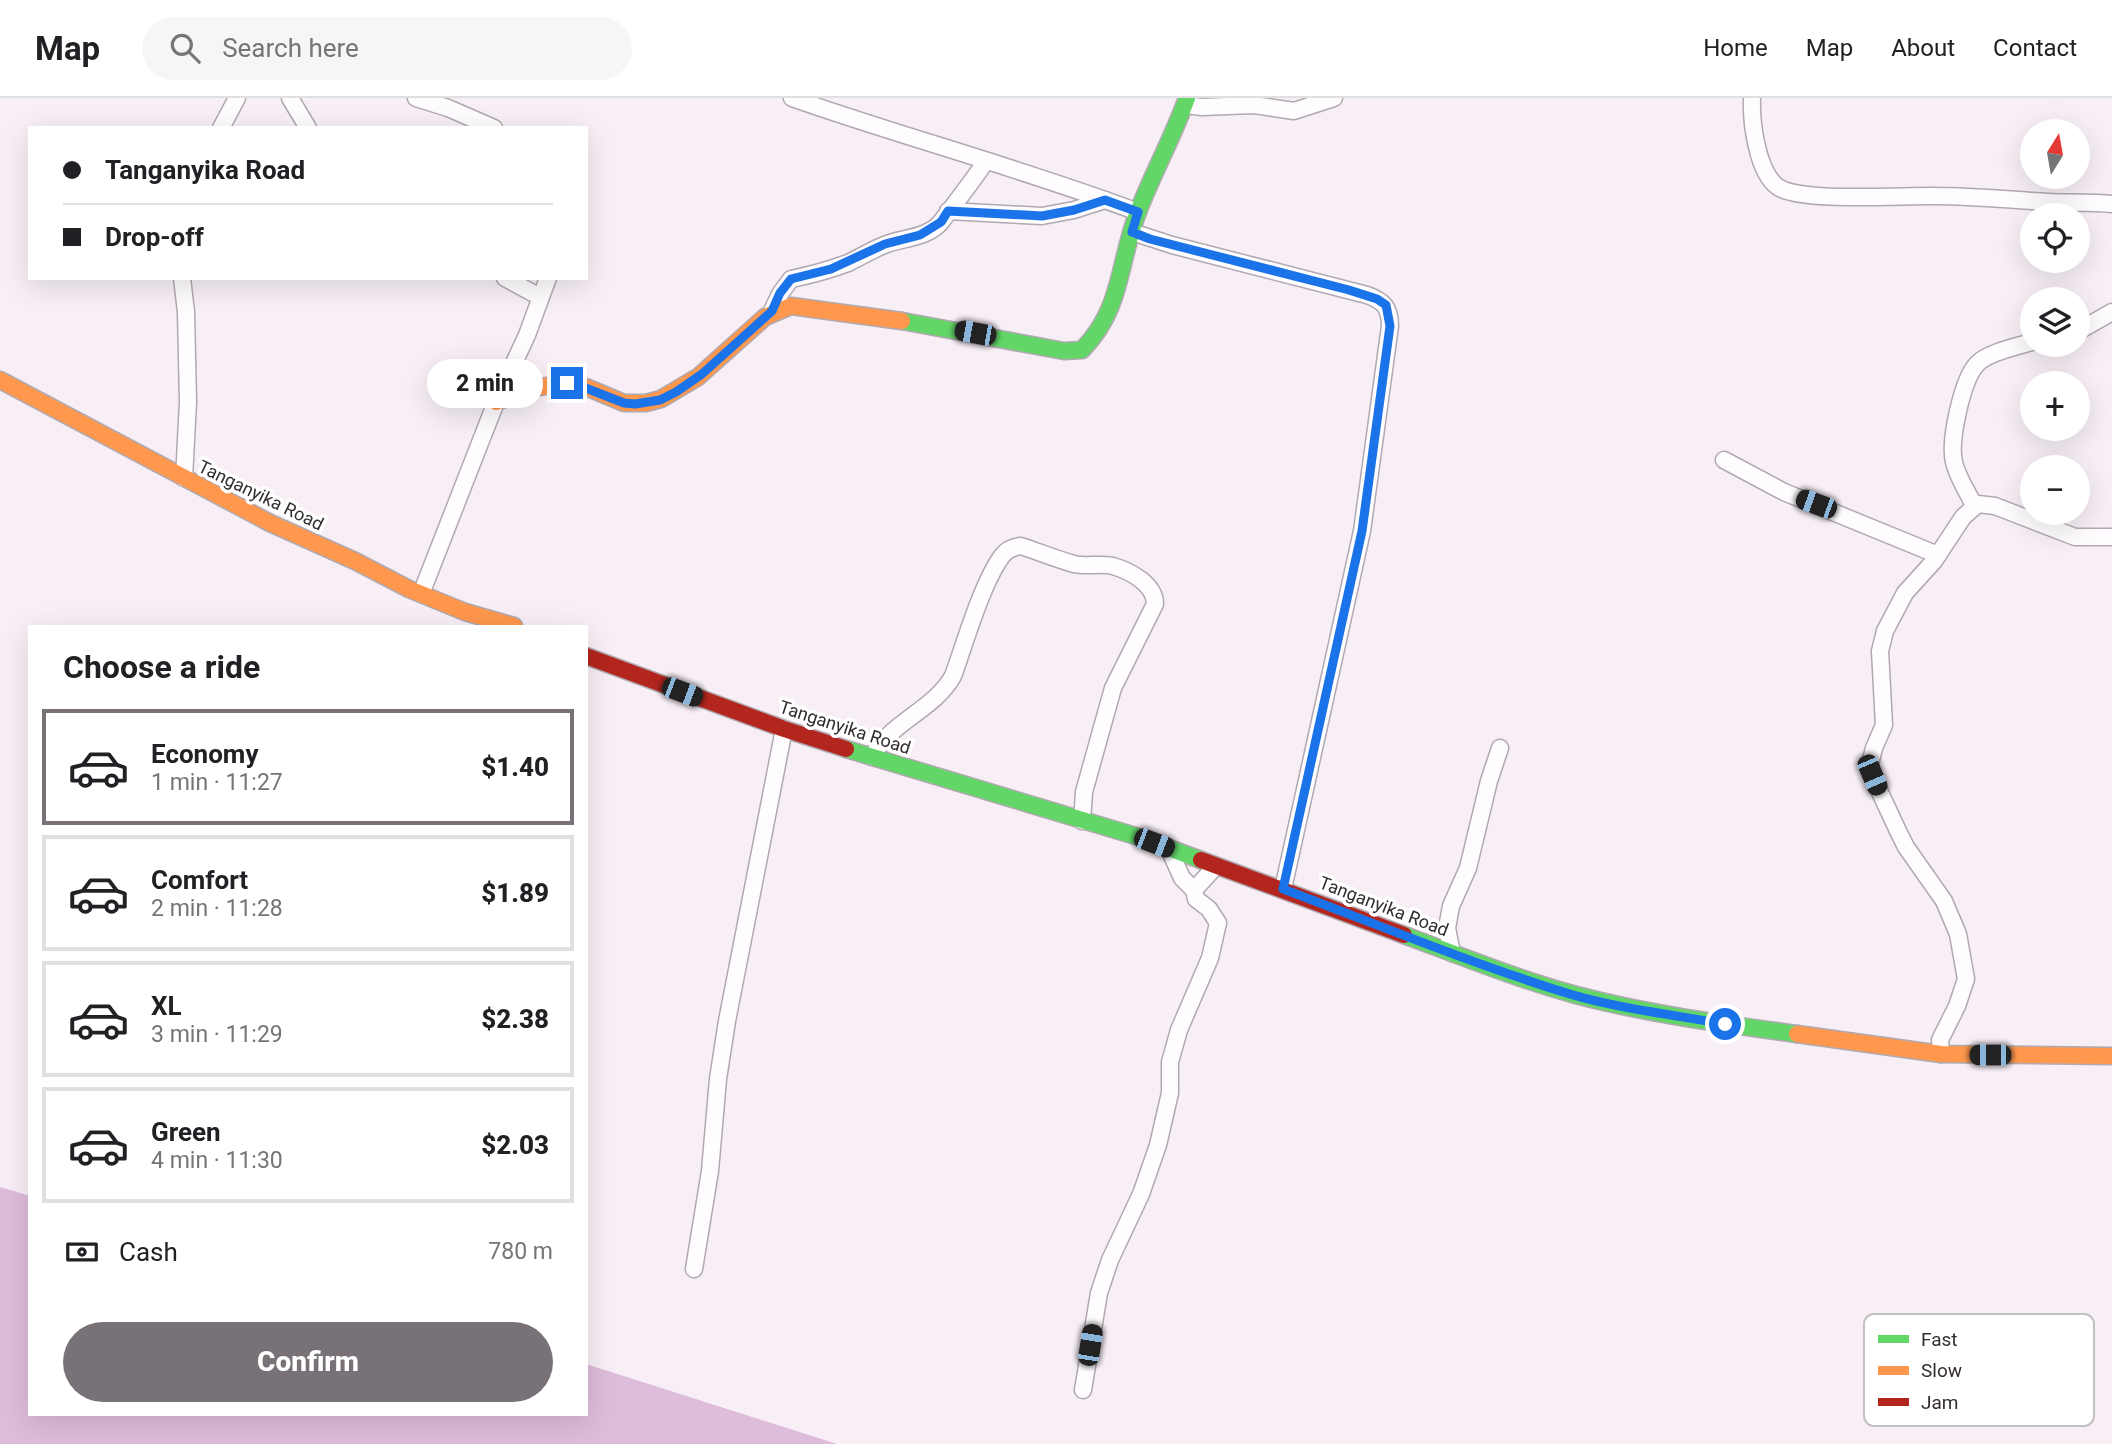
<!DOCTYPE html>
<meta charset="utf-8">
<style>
:root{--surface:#fff;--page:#f6f6f6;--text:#202124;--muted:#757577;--line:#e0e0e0;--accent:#787177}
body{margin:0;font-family:Roboto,sans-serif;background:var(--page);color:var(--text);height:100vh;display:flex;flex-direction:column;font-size:26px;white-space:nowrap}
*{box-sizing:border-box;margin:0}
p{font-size:23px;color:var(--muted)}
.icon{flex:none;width:38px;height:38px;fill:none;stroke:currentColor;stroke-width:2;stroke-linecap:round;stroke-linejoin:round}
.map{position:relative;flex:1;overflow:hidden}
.sheet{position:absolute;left:28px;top:527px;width:560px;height:791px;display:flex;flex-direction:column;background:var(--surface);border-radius:0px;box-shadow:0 7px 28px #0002}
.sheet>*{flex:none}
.top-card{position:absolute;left:28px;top:28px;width:560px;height:154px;border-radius:0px;box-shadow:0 7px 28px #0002;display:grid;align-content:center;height:154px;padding:0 35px;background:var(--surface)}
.needle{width:46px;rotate:11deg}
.buttons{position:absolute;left:2020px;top:21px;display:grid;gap:14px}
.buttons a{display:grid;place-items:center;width:70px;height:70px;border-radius:50%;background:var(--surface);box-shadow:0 7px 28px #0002;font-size:35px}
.end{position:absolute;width:32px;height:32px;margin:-16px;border:9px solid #1a73e8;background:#fff;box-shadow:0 0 0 4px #fff}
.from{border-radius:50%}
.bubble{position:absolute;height:49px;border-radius:24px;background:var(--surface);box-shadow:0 7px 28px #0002;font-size:23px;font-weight:800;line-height:49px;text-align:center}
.car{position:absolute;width:21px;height:42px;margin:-21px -10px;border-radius:9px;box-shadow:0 0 5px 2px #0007;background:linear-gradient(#222 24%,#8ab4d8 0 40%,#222 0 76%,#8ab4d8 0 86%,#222 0)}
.top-card b{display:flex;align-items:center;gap:24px;height:66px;font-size:26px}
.top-card b+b{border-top:2px solid var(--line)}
.top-card i{width:18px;height:18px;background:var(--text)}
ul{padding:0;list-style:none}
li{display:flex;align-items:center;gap:21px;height:116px;margin:0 14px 10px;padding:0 21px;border:4px solid var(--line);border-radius:0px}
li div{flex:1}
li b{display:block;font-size:26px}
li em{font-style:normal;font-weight:800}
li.on{border-color:var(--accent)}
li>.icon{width:63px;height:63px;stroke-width:1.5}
h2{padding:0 35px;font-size:32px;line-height:84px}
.pay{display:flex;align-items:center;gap:18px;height:77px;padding:0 35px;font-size:26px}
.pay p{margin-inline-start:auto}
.button{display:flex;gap:14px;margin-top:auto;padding:14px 35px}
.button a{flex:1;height:80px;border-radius:42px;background:var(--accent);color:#fff;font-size:28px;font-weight:800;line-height:80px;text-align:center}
header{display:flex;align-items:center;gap:42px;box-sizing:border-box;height:98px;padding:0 35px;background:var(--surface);border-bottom:2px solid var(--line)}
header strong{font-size:33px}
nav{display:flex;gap:38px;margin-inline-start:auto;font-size:24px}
.search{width:490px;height:63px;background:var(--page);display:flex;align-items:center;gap:18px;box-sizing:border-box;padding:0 24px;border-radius:38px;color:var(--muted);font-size:26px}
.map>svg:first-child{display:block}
</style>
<header>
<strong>Map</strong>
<div class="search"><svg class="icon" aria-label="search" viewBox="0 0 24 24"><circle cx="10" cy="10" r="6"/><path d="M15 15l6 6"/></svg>Search here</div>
<nav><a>Home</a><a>Map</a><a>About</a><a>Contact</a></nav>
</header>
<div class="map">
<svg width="2112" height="1346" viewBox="0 0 2112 1346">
<rect width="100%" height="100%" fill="#f7eef6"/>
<!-- water -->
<polygon fill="#debcdb" points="0,1089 30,1098 30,1316 586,1316 586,1266 837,1346 0,1346"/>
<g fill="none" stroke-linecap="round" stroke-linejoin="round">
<defs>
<g id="street">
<polyline points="290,0 308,30"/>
<polyline points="416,0 448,10 494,30"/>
<path d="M792 0C906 40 1024 71 1138 114"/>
<path d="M1752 0C1751 24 1757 74 1778 89 1801 105 1905 97 1937 98 1974 98 2011 102 2048 104 2069 105 2091 104 2112 106"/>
<polyline points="1185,7 1202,9 1254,7 1294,13 1334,0"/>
<polyline points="221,30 237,0"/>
<polyline points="948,113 1042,118 1074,112 1105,102"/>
<path d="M1132 134 1172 147 1367 197C1384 203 1390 210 1390 228L1362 433 1283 791"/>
<polyline points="182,180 186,214 188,304 184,380"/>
<polyline points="505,180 540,199"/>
<path d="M772 213 780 196 791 181C811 177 829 172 848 165 861 159 873 151 887 146 904 140 929 139 941 124 956 104 972 84 986 63"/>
<polyline points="2077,234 2112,214"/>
<polyline points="1724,362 1784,394 1938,457"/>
<path d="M1974 408C1968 394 1957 379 1954 364 1949 343 1962 282 1977 266 1986 255 2018 248 2032 244"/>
<polyline points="421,496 496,304 527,237 548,180"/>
<path d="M872 659C891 623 933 613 953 578 965 545 982 485 1002 458 1007 451 1013 449 1021 448 1039 454 1056 461 1074 466 1087 469 1100 465 1113 468 1130 473 1155 486 1155 506L1113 590 1084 694 1082 723"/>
<polyline points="1169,751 1182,780 1194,792"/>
<polyline points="1452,855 1447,830 1451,808 1468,770 1489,683 1500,650"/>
<polyline points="1941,956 1940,942 1957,908 1966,881 1958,836 1944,803 1906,749 1898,733 1872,677 1870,666 1874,650 1884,627 1880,553 1885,533 1905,495 1934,463 1963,419 1978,406 1995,408 2075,439 2112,439"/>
<polyline points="694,1171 710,1073 718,981 727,923 784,631"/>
<polyline points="1083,1292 1099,1195 1110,1162 1141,1096 1158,1047 1170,995 1170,964 1179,932 1210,860 1218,825 1209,811 1196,801 1194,792 1215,769"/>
</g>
<g id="fast">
<path d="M902 223 1064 253 1082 252C1123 210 1118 165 1138 114 1153 75 1173 39 1187 0"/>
<polyline points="846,651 1139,739 1201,762"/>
<path d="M1404 837C1461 858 1517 881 1576 897 1648 916 1723 926 1797 936"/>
</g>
<g id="slow">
<polyline points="0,282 270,425 355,463 409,491 465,514 514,528"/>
<polyline points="496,304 534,290 564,285 586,289 624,305 646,305 661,301 698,279 765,219 791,208 902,223"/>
<polyline points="1797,936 1941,956 2112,958"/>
</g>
<g id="jam">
<polyline points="586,558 784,631 846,651"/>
<polyline points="1201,762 1404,837"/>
</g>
</defs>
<!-- street casing -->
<use href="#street" stroke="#b0a9af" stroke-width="19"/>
<!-- fast casing -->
<use href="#fast" stroke="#b0a9af" stroke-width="19"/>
<!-- slow casing -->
<use href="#slow" stroke="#b0a9af" stroke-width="19"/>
<!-- jam casing -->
<use href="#jam" stroke="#b0a9af" stroke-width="19"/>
<!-- street -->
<use href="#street" stroke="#fefcfe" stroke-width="16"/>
<!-- fast -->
<use href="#fast" stroke="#63d668" stroke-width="16"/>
<!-- slow -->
<use href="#slow" stroke="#ff974d" stroke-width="16"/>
<!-- jam -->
<use href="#jam" stroke="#b3261e" stroke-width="16"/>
</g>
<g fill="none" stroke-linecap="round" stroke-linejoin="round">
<!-- route -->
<path stroke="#1a73e8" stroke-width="9" d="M567 285 583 289 624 305 635 306 660 302 676 294 702 276 772 213 780 195 791 181 831 171 885 146 920 137 941 124 948 113 1042 118 1074 112 1105 102 1138 114 1132 134 1150 141 1349 192 1377 201 1386 207 1390 228 1362 433 1283 791C1379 827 1475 867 1573 897 1622 911 1674 917 1725 926"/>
</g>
<g text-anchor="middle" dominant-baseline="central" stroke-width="7" stroke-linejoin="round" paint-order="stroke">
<!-- street labels -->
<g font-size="18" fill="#332d33" stroke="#fff">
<text transform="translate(261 397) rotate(26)">Tanganyika Road</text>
<text transform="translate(845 629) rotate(18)">Tanganyika Road</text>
<text transform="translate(1384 808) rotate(21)">Tanganyika Road</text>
</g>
</g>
<!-- legend -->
<rect x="1864" y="1216" width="230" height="112" rx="10" fill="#fff" stroke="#c2c0c2" stroke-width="2"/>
<rect x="1878" y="1237" width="31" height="8" fill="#63d668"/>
<rect x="1878" y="1268" width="31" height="9" fill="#ff974d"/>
<rect x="1878" y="1300" width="31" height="8" fill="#b3261e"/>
<g font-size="19" fill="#332d33">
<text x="1921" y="1248">Fast</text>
<text x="1921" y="1279">Slow</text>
<text x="1921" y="1311">Jam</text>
</g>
</svg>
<div class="buttons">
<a><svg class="needle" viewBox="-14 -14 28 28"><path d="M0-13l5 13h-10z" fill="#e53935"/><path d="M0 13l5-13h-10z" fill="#757577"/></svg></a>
<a><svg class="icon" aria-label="locate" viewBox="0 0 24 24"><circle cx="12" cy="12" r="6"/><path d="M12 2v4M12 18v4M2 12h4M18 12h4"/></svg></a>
<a><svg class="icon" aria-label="layers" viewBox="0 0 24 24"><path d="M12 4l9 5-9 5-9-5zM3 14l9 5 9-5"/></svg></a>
<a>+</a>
<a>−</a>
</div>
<i class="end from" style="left:1725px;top:926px"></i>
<i class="end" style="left:567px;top:285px"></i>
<div class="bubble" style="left:427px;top:261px;width:116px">2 min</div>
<i class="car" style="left:975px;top:235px;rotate:280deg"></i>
<i class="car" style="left:1816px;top:406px;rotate:290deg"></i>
<i class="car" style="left:682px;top:594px;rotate:111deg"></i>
<i class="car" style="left:1872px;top:677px;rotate:157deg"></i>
<i class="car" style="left:1154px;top:745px;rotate:111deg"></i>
<i class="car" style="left:1990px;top:957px;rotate:270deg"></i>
<i class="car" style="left:1090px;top:1247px;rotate:9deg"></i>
<div class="top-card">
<b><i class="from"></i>Tanganyika Road</b>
<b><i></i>Drop-off</b>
</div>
<section class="sheet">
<h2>Choose a ride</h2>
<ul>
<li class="on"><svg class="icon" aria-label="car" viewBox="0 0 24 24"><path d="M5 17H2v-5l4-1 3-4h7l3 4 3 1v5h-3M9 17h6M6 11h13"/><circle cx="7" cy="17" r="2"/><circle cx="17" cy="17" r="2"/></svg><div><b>Economy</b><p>1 min · 11:27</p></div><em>$1.40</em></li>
<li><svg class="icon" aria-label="car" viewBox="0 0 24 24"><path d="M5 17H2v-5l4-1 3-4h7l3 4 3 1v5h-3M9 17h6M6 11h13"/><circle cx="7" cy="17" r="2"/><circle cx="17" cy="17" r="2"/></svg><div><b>Comfort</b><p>2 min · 11:28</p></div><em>$1.89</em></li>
<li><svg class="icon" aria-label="car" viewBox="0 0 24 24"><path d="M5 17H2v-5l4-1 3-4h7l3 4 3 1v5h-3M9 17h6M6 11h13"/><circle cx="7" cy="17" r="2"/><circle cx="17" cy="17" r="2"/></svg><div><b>XL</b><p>3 min · 11:29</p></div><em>$2.38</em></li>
<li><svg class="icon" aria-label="car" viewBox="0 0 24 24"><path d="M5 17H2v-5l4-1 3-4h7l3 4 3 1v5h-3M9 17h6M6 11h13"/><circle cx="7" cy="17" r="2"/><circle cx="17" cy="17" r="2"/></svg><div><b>Green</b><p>4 min · 11:30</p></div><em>$2.03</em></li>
</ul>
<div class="pay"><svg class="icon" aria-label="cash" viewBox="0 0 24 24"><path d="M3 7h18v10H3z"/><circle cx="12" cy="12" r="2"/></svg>Cash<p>780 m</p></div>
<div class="button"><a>Confirm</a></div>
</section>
</div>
